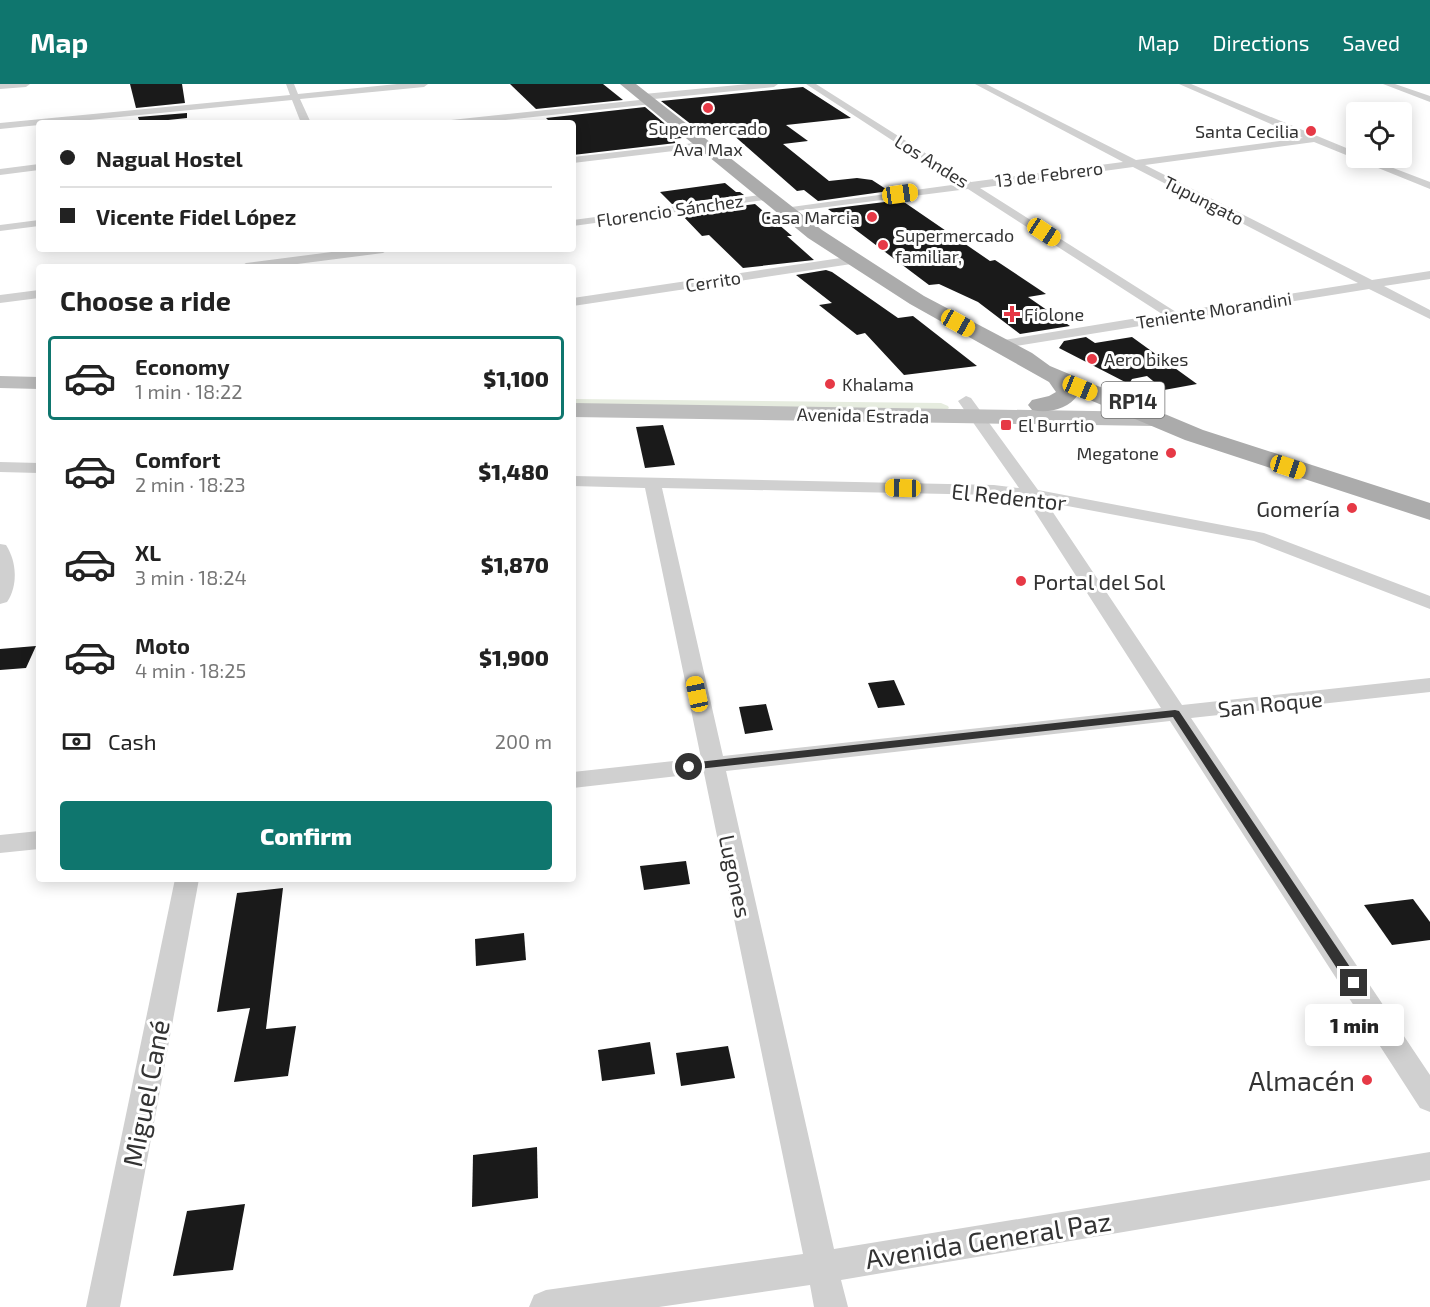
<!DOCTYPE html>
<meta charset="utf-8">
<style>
:root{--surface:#fff;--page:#f6f6f6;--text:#222;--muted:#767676;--line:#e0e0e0;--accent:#0f766e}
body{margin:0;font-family:"Exo 2",sans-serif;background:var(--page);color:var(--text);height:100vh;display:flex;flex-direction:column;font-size:22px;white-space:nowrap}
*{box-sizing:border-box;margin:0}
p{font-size:20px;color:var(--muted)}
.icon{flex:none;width:33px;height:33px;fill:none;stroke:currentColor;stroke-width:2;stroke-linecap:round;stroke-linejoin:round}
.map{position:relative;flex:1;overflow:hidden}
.side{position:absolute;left:36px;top:180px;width:540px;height:618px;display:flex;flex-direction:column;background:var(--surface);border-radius:6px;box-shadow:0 3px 15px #0003}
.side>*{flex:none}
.banner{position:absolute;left:36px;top:36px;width:540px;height:132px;border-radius:6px;box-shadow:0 3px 15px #0003;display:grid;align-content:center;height:132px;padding:0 24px;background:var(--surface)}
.buttons{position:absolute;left:1346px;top:18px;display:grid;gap:12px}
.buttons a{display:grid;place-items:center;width:66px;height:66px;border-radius:6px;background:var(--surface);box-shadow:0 3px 15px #0003;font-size:30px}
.end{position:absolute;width:27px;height:27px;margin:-14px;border:8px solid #333;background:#fff;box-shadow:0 0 0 3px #fff}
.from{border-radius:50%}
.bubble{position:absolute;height:42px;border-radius:6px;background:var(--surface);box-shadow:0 3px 15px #0003;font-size:20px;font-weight:800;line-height:42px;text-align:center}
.car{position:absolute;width:18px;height:36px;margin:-18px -9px;border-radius:8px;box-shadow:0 0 4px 2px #0007;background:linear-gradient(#f5c518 24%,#345 0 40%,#f5c518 0 76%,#345 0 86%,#f5c518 0)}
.banner b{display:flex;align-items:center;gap:21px;height:57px;font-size:22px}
.banner b+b{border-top:2px solid var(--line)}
.banner i{width:15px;height:15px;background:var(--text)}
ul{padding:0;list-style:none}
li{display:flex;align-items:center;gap:18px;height:84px;margin:0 12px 9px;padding:0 12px;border:3px solid transparent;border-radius:6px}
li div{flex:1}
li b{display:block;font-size:22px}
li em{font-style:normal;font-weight:800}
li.active{border-color:var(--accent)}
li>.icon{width:54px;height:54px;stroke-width:1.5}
h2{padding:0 24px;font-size:27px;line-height:72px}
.pay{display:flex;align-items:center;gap:15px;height:66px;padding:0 24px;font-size:22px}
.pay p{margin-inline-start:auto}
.button{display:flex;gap:12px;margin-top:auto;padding:12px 24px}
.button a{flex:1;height:69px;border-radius:6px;background:var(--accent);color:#fff;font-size:24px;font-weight:800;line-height:69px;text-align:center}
header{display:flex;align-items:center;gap:36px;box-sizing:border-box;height:84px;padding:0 30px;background:var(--accent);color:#fff}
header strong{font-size:28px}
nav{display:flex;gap:33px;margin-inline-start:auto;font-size:21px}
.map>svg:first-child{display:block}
</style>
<header>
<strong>Map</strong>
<nav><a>Map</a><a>Directions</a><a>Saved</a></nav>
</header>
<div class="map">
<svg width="1430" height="1223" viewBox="0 0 1430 1223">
<rect width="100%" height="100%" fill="#fff"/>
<!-- green -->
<polygon fill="#e6ecdf" points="573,315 941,319 948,322 949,324 946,326 573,323"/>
<!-- building -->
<g fill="#1a1a1a">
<polygon points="130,0 182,0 185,19 136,24"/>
<polygon points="510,0 603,0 623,16 536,25"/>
<polygon points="803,3 851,34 786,41 808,57 783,60 829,97 857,94 872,96 889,107 818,117 804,106 797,107 731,49 705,51 661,17"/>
<polygon points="645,23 682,54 672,55 676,59 573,71 573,39 551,39 546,34"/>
<polygon points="187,29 187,34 140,39 138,33"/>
<polygon points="725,99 736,108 740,108 744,111 672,120 660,108"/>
<polygon points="901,116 990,177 995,176 1046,210 1028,213 1070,242 1020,250 978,218 939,200 929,201 828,125"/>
<polygon points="755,120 792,152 787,152 814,176 743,184 709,151 702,152 681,130"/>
<polygon points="826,186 832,188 898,234 913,232 977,282 904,291 865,249 857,251 819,221 832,219 796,191"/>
<polygon points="1086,253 1095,259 1132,253 1197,300 1164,306 1147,292 1132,295 1129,300 1059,264 1064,257"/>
<polygon points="663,341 675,381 645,384 636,343"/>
<polygon points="36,562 26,584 0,586 0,565"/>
<polygon points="894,596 905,621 878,624 868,599"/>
<polygon points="766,620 773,646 745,650 739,623"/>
<polygon points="686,777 690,800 644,806 640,782"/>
<polygon points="283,804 266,945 296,942 288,992 234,998 250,924 217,928 237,809"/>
<polygon points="1413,815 1430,838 1430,856 1392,861 1364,821"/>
<polygon points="524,849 526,876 476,882 475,855"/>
<polygon points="650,958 655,990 602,997 598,966"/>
<polygon points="728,962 735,994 681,1002 676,969"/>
<polygon points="537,1063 538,1114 472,1123 473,1071"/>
<polygon points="245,1120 233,1186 173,1192 187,1127"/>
</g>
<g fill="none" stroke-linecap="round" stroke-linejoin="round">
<!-- street -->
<g fill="#d0d0d0" fill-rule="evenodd">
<polygon points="0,0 30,0 26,3 0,5"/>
<polygon points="286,0 294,0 298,10 397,0 428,0 424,3 300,15 311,39 301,39 292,16 59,39 39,39 39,41 0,45 0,39 290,11"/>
<polygon points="748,0 778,0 774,3 644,16 639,13 644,10"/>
<path d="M806 0H816L971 98 1123 78 975 0H986L1136 76 1303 54 1179 0H1191L1356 68V74H1367L1430 98V105L1314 58 1145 81 1372 196 1430 187V195L1384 202 1430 226V235L1369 205 998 265 993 264 991 261 993 258 998 257 1162 230 968 105 780 129V125L784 124 959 100ZM1133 83 1358 199 1176 228 980 104Z"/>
<polygon points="1383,0 1395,0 1430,12 1430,18"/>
<polygon points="649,15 652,16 652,20 478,39 446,39 451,36"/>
<polygon points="703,58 708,61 707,63 573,79 573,73"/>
<polygon points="39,80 39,86 0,91 0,85"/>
<polygon points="768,110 774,113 772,115 573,142 573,136"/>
<polygon points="39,136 39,142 0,147 0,141"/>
<polygon points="355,165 389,165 383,169 274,183 240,183 246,179"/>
<polygon points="854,172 858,173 858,179 573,222 573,214"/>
<polygon points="39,206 39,214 0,219 0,211"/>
<path d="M966 312 971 314 1038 406 1264 449 1430 512V525L1254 457 1046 418 1182 621 1430 594V608L1191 634 1430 991V1028L1420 1024 1170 637 726 687 834 1165 1430 1068V1096L841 1196 848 1223H814L810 1201 659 1223H529L534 1211 546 1206 803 1170 704 689 573 704V688L701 674 645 404 573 402V392L994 401 1019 404 958 317ZM662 404 994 411 1026 414 1161 624 723 672Z"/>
<polygon points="0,378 39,379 39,389 0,388"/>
<path d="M0 460 6 461C17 478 18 502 7 518L0 520Z"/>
<polygon points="39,747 39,765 0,769 0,751"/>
<polygon points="175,795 199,795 120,1223 86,1223"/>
</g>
<!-- secondary -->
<g fill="#bdbdbd" fill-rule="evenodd">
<polygon points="0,292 39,293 39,305 0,304"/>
<polygon points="573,319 1154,328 1162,330 1165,335 1162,340 1154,342 573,333"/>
</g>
<!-- primary -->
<path fill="#ababab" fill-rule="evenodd" d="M620 0H636L822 146 924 212 1032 269 1050 282 1203 346 1430 419V436L1185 356 1078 311C1068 325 1048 330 1032 326L1028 321 1032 316 1049 312 1056 308 1049 298 910 220 808 154Z"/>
</g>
<!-- route -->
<polygon fill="#333" points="1175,626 1179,627 1358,895 1360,899 1358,903 1349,903 1173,633 689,686 684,683 689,679"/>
<!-- markers -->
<g fill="#e63946" stroke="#fff" stroke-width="2">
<circle cx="708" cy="24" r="6"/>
<circle cx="1311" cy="47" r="6"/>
<circle cx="872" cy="133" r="6"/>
<circle cx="883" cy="161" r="6"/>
<path d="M1009 221h6v6h6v6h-6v6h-6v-6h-6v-6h6z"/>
<circle cx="1092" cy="275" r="6"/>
<circle cx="830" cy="300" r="6"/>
<rect x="1000" y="335" width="12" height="12" rx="3"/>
<circle cx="1171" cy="369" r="6"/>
<circle cx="1352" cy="424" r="6"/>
<circle cx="1021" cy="497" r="6"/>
<circle cx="1367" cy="996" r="6"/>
</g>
<g text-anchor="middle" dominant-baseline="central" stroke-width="6" stroke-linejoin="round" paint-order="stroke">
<!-- far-poi labels -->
<g font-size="18" fill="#333" stroke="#fff" text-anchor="start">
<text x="708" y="44" text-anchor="middle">Supermercado<tspan x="708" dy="21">Ava Max</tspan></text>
<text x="1299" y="47" text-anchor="end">Santa Cecilia</text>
<text x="860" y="133" text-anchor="end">Casa Marcia</text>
<text x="895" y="151">Supermercado<tspan x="895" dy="21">familiar,</tspan></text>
<text x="1024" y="230">Fiolone</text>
<text x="1104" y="275">Aero bikes</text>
<text x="842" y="300">Khalama</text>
<text x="1018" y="341">El Burrtio</text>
<text x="1159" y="369" text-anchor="end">Megatone</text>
</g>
<!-- far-street labels -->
<g font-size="18" fill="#333" stroke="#fff">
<text transform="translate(932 77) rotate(32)">Los Andes</text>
<text transform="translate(1049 90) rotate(-7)">13 de Febrero</text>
<text transform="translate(1204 116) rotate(27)">Tupungato</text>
<text transform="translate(670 126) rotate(-8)">Florencio Sánchez</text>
<text transform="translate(713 197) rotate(-9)">Cerrito</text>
<text transform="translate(1214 226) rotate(-9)">Teniente Morandini</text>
<text transform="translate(863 331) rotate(1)">Avenida Estrada</text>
</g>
<!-- shield labels -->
<rect fill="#fff" stroke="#707070" stroke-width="1.5" x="1101.5" y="298" width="63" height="36" rx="4.5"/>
<g font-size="21" font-weight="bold" fill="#333">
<text x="1133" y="316">RP14</text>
</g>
<!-- street labels -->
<g font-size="22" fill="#333" stroke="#fff">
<text transform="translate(1009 412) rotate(6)">El Redentor</text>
<text transform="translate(1270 619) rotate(-6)">San Roque</text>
<text transform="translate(736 792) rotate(78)">Lugones</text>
</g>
<!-- poi labels -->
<g font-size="22" fill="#333" stroke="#fff" text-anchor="end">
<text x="1340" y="424">Gomería</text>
<text x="1033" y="497" text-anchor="start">Portal del Sol</text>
</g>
<!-- near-poi labels -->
<g font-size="27" fill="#333" stroke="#fff" text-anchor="end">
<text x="1355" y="996">Almacén</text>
</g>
<!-- near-street labels -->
<g font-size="27" fill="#333" stroke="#fff">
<text transform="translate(145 1009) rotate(-79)">Miguel Cané</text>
<text transform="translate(988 1155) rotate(-9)">Avenida General Paz</text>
</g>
</g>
</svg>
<div class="buttons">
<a><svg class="icon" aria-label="locate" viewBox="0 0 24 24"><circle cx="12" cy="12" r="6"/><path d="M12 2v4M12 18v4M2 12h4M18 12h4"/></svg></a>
</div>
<i class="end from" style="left:689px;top:683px"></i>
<i class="end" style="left:1354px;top:899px"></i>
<div class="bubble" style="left:1305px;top:920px;width:99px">1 min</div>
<i class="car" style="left:900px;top:110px;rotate:82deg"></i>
<i class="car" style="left:1044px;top:148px;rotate:123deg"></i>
<i class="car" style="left:958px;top:239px;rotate:119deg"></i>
<i class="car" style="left:1080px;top:304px;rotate:112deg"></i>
<i class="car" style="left:1288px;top:383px;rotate:108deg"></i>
<i class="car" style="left:903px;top:404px;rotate:271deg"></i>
<i class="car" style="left:697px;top:610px;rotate:348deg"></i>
<div class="banner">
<b><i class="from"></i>Nagual Hostel</b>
<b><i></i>Vicente Fidel López</b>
</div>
<section class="side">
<h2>Choose a ride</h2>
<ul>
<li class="active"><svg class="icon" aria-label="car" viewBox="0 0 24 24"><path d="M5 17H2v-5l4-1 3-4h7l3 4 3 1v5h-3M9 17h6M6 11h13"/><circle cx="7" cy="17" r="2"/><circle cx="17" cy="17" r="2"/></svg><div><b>Economy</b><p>1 min · 18:22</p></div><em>$1,100</em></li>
<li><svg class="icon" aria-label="car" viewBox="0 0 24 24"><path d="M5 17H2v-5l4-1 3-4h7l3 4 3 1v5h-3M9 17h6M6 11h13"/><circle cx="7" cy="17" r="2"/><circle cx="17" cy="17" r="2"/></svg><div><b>Comfort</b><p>2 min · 18:23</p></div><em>$1,480</em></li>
<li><svg class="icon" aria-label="car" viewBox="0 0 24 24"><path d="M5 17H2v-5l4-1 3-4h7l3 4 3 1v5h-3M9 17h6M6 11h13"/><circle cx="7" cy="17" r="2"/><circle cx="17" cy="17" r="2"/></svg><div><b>XL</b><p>3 min · 18:24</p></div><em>$1,870</em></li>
<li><svg class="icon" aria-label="car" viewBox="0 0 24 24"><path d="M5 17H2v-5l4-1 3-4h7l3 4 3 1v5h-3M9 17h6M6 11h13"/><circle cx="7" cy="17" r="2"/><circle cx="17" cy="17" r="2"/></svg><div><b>Moto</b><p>4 min · 18:25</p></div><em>$1,900</em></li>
</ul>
<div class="pay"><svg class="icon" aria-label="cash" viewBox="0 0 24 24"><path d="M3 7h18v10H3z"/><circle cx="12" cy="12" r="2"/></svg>Cash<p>200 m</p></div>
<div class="button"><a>Confirm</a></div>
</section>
</div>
